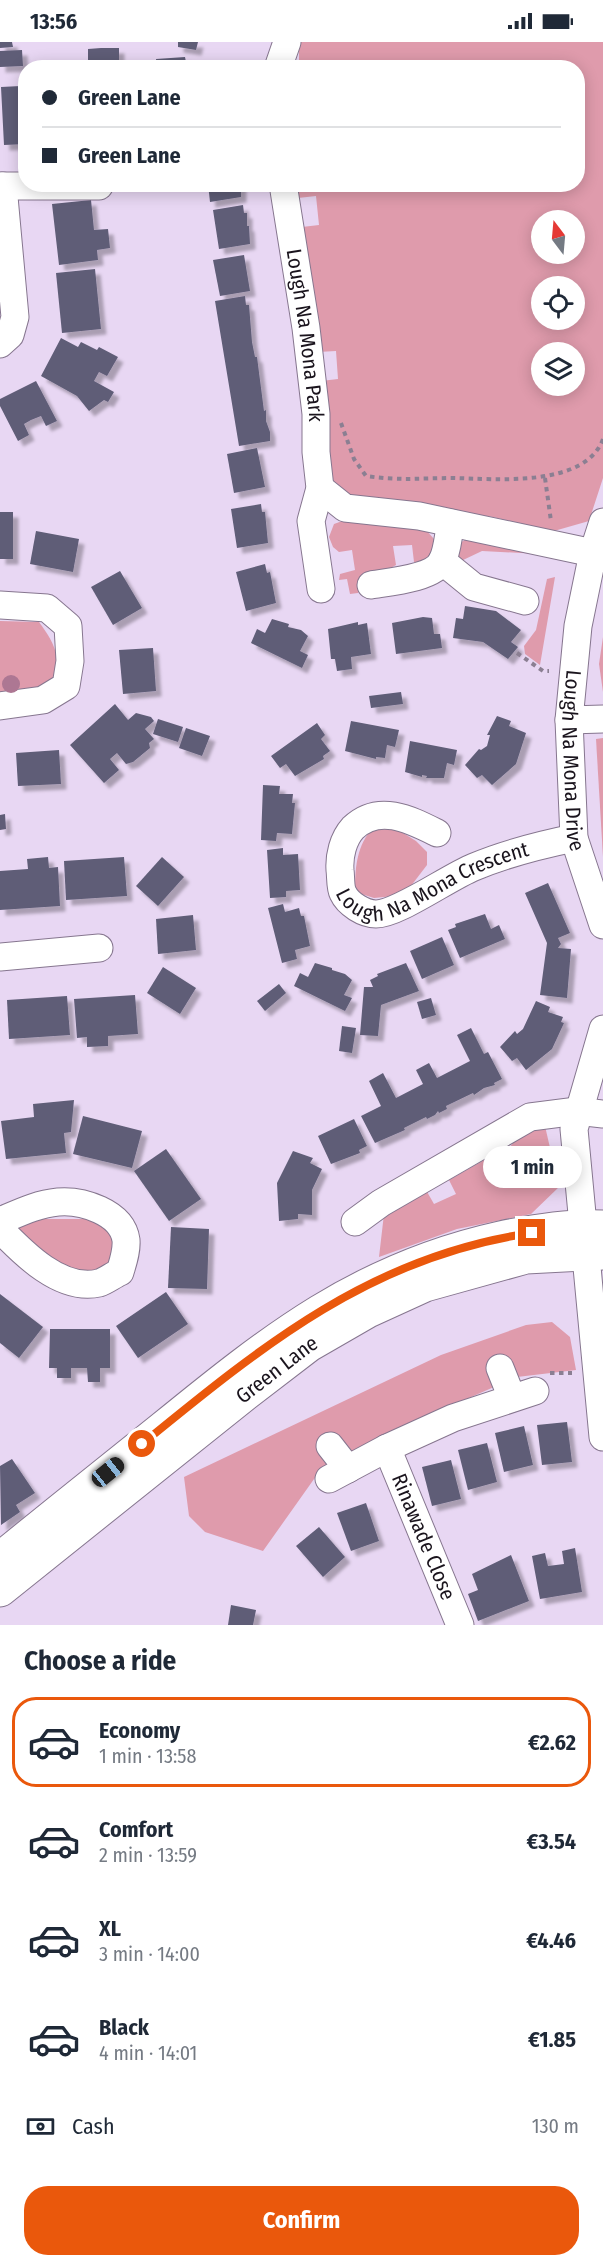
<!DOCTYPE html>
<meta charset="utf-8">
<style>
:root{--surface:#fff;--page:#f6f6f7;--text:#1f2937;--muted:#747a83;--line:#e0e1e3;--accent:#ea580c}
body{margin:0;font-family:"Fira Sans Condensed",sans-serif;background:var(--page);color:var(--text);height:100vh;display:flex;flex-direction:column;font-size:22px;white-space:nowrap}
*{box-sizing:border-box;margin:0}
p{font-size:20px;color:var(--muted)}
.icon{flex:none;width:33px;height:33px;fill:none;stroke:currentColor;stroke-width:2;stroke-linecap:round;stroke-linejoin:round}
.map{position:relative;height:1583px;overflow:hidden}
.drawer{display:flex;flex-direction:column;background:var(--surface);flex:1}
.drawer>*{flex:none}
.guide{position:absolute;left:18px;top:18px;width:567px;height:132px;border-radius:24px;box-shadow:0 3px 15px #0003;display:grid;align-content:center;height:132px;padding:0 24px;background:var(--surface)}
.needle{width:39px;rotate:344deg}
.buttons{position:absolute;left:531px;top:168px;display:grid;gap:12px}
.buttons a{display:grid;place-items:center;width:54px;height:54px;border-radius:50%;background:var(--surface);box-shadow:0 3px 15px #0003;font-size:30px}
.end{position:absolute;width:27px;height:27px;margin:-14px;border:8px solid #ea580c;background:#fff;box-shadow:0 0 0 3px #fff}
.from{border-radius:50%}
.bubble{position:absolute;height:42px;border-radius:21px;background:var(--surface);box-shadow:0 3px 15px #0003;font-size:20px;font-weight:700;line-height:42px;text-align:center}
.car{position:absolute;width:18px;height:36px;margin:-18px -9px;border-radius:8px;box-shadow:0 0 4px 2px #0007;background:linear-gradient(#222 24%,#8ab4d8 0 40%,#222 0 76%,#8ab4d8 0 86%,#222 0)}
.guide b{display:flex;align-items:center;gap:21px;height:57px;font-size:22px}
.guide b+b{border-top:2px solid var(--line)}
.guide i{width:15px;height:15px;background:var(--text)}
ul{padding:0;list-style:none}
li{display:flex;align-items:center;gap:18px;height:90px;margin:0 12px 9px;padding:0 12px;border:3px solid transparent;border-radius:24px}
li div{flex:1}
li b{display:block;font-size:22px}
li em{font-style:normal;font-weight:700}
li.current{border-color:var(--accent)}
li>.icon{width:54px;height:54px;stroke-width:1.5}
h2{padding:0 24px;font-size:27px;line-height:72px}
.pay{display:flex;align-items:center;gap:15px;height:66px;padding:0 24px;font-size:22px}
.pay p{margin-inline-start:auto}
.button{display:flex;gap:12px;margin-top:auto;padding:12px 24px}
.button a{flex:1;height:69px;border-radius:24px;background:var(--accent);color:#fff;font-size:24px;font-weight:700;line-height:69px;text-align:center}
.status{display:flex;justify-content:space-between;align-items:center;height:42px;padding:0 30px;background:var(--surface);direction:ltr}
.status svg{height:16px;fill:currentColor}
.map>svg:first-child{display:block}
</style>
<div class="status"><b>13:56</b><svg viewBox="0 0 49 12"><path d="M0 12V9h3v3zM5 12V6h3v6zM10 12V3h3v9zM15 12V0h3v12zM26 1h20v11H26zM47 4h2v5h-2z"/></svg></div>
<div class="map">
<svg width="603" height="1583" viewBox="0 0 603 1583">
<defs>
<filter id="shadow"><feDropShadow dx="5.5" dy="5.5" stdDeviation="1.5" flood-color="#0004"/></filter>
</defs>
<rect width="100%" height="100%" fill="#e8d7f3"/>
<!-- green -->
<g fill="#df9bac" fill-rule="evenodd">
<path d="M299 0H603V436L589 479 554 489 493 475 350 454 335 443 330 428 321 339 338 337 336 309 318 310 302 185 319 183 316 154 298 156 296 143 578 142V26L299 25ZM542 178H574V212H542ZM542 244H574V278H542ZM542 310H574V344H542Z"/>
<polygon points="345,478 426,488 434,497 435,510 421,520 414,520 412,503 393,504 396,523 362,542 358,551 350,552 347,537 339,538 340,532 355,528 352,508 339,510 333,505 329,495 334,482"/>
<polygon points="470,495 540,512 482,509 461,519 457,511 458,502"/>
<polygon points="555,535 540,623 525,612 524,604 536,588 547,537"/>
<path d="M0 579 39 580C56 603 65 621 47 647L0 654Z"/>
<polygon points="603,595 603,650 599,622"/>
<polygon points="603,696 603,815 596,697"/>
<path d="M395 786 416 799 427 810V823L404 853 374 856 355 850C355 828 356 807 370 789Z"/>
<path d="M545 1084 559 1145 531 1172 457 1187 379 1215 384 1172 426 1148 434 1162 456 1152 449 1138 484 1118 494 1133 514 1120 508 1108C518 1093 527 1086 545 1084Z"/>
<polygon points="37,1177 96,1177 117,1186 111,1222 96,1228 80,1230 38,1211 17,1185"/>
<polygon points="552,1280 570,1295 576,1328 517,1335 382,1394 319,1430 263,1509 205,1490 189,1474 184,1435 441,1313 526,1283"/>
</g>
<!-- building -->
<g fill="#5f5d77" filter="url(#shadow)">
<polygon points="0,0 12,0 13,5 0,6"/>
<polygon points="178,0 198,0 196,8 178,5"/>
<polygon points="101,6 119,6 119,22 88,23 88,7"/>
<polygon points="22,8 23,24 0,25 0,9"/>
<polygon points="185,15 186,20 216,18 216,26 157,26 156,17"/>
<polygon points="21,44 22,69 26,69 26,102 4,103 1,45"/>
<polygon points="208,142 241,142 241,155 210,160"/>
<polygon points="91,158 94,188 108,187 110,206 97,208 98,218 59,223 52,162"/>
<polygon points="243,163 244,171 247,171 247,184 249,184 250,202 219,207 213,168"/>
<polygon points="244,213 250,249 220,254 213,218"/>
<polygon points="95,227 101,287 62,291 56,231"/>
<polygon points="245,254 246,263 249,263 252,300 255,315 257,315 264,369 266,368 266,379 270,390 270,399 239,404 215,259"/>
<polygon points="61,296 78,305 81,300 97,308 99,305 118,315 107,334 99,330 94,339 114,350 108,360 104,358 89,369 77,354 41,334"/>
<polygon points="36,339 57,379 46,384 41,374 31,378 24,382 29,393 18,399 0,364 0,357"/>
<polygon points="257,406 265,445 234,451 227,412"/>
<polygon points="261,462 262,470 265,470 268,501 237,506 231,467"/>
<rect x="0" y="470" width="13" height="47"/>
<polygon points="36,489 79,497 73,530 30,522"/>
<polygon points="265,522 267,531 270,530 276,561 246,569 236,530"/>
<polygon points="120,529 142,566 113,583 91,545"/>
<polygon points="465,564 496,569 521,588 511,600 518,605 508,617 483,600 453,596 456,576 463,577"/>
<polygon points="423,575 432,576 434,592 440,592 442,606 396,612 392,581"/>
<polygon points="272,577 289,582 288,585 301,588 308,594 300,609 308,613 302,626 251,601 257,587 265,591"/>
<polygon points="358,580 358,583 367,581 371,612 351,615 352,627 337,629 335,617 331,617 328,587"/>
<polygon points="153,606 156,649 123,652 119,608"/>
<polygon points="401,650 403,662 371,666 369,654"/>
<polygon points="115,662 128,678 136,671 151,675 154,679 145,687 154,697 149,701 150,706 133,720 126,722 117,711 110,717 119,728 104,741 70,703"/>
<polygon points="497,674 511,679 509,684 526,691 516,722 492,743 482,733 477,736 465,723 479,707 481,708 487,704 490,693 487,693"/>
<polygon points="158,677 183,685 178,700 153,692"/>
<polygon points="351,679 399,688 395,705 387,703 385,716 376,715 376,717 345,709"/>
<polygon points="317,681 325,693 321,697 330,709 323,714 324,717 295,734 286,722 280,726 271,714"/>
<polygon points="186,686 210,694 202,714 179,706"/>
<polygon points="410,699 457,708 454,723 447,721 444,736 426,736 427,734 422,733 422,735 405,730"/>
<polygon points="59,708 61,742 18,744 16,711"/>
<polygon points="263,743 280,744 279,752 293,752 292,761 295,761 292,792 277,791 276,799 261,798"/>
<polygon points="5,772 6,787 0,788 0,773"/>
<polygon points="283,806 283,813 298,812 300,848 286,849 286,855 270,856 267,808"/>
<polygon points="48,815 49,826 58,825 60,864 0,868 0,829 28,827 27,817"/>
<polygon points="124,815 127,854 66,858 64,819"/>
<polygon points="162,815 184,835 158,864 136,844"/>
<polygon points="548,841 570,891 558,896 561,902 558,906 571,907 567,956 540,953 547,901 525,851"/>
<polygon points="283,862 285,870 299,866 301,874 304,874 310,904 295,908 297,917 282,921 268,866"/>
<polygon points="485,872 491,887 499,883 505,897 460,916 448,888 456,885 455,882"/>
<polygon points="193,873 196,908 158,912 156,877"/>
<polygon points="442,895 454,923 422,937 410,909"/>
<polygon points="315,921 332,926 332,928 345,932 352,938 344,953 352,956 345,969 294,944 300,931 308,935"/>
<polygon points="406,921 419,949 381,963 378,994 360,993 364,945 373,945 370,938 378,934 377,932"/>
<polygon points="163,925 196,946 180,972 147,951"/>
<polygon points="279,942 286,951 265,969 257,959"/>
<polygon points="135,953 138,992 108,994 108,1004 87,1005 87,995 77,996 74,957"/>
<polygon points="67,954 70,993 9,997 7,958"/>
<polygon points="431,956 436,973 422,977 417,960"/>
<polygon points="536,959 550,965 548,970 563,975 561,980 564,981 552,1007 526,1028 517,1016 512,1019 500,1005 515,989 517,992 523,987"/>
<polygon points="342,984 356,986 352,1011 339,1009"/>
<polygon points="471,986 484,1012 488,1010 502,1037 494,1041 495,1043 484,1046 474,1053 473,1051 446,1064 447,1067 439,1071 438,1069 435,1073 427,1077 426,1075 404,1086 405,1088 375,1101 361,1074 381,1064 369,1039 383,1031 396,1056 423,1042 416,1028 429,1021 437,1036 470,1019 457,993"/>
<polygon points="74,1058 71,1090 64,1091 66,1111 6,1117 1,1079 34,1075 33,1062"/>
<polygon points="83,1074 142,1089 132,1126 73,1112"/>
<polygon points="354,1077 367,1104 359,1108 360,1111 331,1122 318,1094"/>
<polygon points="166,1107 201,1157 169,1179 134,1129"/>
<polygon points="293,1109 313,1116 310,1121 322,1127 312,1148 312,1173 298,1172 298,1177 279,1179 277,1141"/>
<polygon points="171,1185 209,1187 207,1247 168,1246"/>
<polygon points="166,1250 188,1282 138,1316 116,1284"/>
<polygon points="0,1252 43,1285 19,1316 0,1301"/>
<polygon points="50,1287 110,1287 110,1326 100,1326 100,1340 88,1340 87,1326 71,1326 71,1336 57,1336 57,1326 49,1326"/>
<polygon points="567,1380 572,1420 542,1423 537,1383"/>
<polygon points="524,1384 533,1423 504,1430 495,1391"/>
<polygon points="487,1401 497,1440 468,1448 458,1408"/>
<polygon points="12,1417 35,1451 16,1463 20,1470 1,1483 0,1424"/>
<polygon points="451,1418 461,1457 432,1464 422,1425"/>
<polygon points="366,1461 379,1499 351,1509 337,1471"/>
<polygon points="319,1485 345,1515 323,1535 296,1504"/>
<polygon points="575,1506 582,1550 540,1557 532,1514 545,1511 548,1524 564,1522 562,1509"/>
<polygon points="511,1513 529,1559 478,1579 468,1552 478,1548 472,1532"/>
<polygon points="231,1563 256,1568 253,1583 228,1583"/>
</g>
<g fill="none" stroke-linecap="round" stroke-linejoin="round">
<defs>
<g id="minor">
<polyline points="278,26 287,0"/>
<path id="s1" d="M283 142 306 286 316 372V410L320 446 311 479 321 547"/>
<polyline points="0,144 99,144"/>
<polyline points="0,302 10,293 15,275 3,144"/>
<polyline points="320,446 345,466 419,474 593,511"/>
<path id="s2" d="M603 480 593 511 578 584 569 678 574 796 603 883"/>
<polyline points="442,519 474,545 525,559"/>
<path d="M371 543C389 540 434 536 442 519 448 508 448 492 451 481"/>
<polyline points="0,563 47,566 68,584 70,619 66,644 43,658 0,664"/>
<polyline points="569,678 603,677"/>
<path id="s3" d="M437 791C411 778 379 761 353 786 343 797 339 814 340 828 341 835 340 845 343 851 348 862 364 872 376 872 398 872 449 835 474 825 507 811 540 803 574 796"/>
<polyline points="0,915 99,906"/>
<polyline points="603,987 574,1087 603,1395"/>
<path d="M0 1179C19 1171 37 1162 58 1160 82 1158 122 1170 126 1198 127 1209 123 1220 120 1230 113 1233 106 1239 99 1241 61 1250 23 1211 0 1187"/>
<polyline points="355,1180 381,1161 530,1075 577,1069 603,1072"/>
<polyline points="500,1326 512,1356"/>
<polyline points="330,1404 348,1427"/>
<path id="s4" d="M387 1406 460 1583"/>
<polyline points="329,1437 387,1406 453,1376 535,1349"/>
</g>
<g id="tertiary">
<path d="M0 1517C54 1473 109 1429 163 1386 271 1298 360 1227 500 1196 533 1189 568 1183 603 1185"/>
<path id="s5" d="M0 1548 245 1352 309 1303 368 1269 425 1243 526 1215 603 1211"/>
</g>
</defs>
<!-- minor casing -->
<use href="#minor" stroke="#86768f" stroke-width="29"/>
<!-- tertiary casing -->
<use href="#tertiary" stroke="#86768f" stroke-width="35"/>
<!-- path -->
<g stroke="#8b7f92" stroke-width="4" stroke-dasharray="4.5 4.5" stroke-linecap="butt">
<path d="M341 381 354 417 366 434C400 439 421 436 454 436 495 437 585 446 603 397"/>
<polyline points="545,436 551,479"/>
<polyline points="517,611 543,629 549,629"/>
<polyline points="550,1331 572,1331"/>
</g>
<!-- minor -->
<use href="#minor" stroke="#fff" stroke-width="27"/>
<!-- tertiary -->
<use href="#tertiary" stroke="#fff" stroke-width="33"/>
</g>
<!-- trees -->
<circle fill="#ad7793" cx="11" cy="642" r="9"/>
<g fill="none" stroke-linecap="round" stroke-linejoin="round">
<!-- route -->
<path stroke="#ea580c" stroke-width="8" d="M142 1402C262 1304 373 1213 532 1191"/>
</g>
<g text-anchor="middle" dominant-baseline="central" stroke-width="6" stroke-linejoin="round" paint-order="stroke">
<!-- street labels -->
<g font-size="21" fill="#1a141d" stroke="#fff">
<text stroke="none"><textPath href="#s1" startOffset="153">Lough Na Mona Park</textPath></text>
<text stroke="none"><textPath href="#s2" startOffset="242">Lough Na Mona Drive</textPath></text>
<text stroke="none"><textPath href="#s3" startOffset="261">Lough Na Mona Crescent</textPath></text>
<text stroke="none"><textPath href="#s5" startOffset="354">Green Lane</textPath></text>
<text stroke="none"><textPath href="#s4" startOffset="96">Rinawade Close</textPath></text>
</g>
</g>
</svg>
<div class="buttons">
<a><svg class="needle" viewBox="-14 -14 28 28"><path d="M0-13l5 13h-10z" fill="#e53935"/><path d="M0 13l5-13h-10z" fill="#747a83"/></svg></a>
<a><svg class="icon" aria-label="locate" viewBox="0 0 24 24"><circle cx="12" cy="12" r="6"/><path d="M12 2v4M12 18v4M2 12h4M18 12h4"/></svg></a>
<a><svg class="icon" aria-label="layers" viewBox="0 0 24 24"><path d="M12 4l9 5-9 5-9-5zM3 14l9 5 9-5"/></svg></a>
</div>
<i class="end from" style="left:142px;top:1402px"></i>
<i class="end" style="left:532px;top:1191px"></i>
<div class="bubble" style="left:483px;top:1104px;width:99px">1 min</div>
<i class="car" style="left:108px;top:1430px;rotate:51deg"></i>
<div class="guide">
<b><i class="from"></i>Green Lane</b>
<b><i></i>Green Lane</b>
</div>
</div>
<section class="drawer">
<h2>Choose a ride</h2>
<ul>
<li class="current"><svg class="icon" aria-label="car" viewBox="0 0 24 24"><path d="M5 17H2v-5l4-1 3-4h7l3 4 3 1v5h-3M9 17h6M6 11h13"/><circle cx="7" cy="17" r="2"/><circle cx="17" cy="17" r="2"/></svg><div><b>Economy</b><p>1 min · 13:58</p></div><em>€2.62</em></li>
<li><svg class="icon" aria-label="car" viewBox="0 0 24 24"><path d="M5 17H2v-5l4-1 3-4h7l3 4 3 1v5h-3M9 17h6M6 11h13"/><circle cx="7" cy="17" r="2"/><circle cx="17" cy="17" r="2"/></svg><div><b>Comfort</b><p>2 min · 13:59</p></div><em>€3.54</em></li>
<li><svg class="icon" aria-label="car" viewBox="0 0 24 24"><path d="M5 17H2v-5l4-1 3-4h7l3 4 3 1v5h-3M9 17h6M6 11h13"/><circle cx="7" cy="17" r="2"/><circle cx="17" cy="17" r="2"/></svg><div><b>XL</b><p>3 min · 14:00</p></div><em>€4.46</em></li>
<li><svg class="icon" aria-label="car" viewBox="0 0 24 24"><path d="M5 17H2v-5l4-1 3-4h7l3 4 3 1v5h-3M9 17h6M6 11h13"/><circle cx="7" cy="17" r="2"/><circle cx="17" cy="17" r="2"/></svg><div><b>Black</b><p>4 min · 14:01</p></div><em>€1.85</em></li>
</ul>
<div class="pay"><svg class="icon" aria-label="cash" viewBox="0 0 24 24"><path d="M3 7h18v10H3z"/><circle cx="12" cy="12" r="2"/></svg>Cash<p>130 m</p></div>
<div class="button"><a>Confirm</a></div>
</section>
